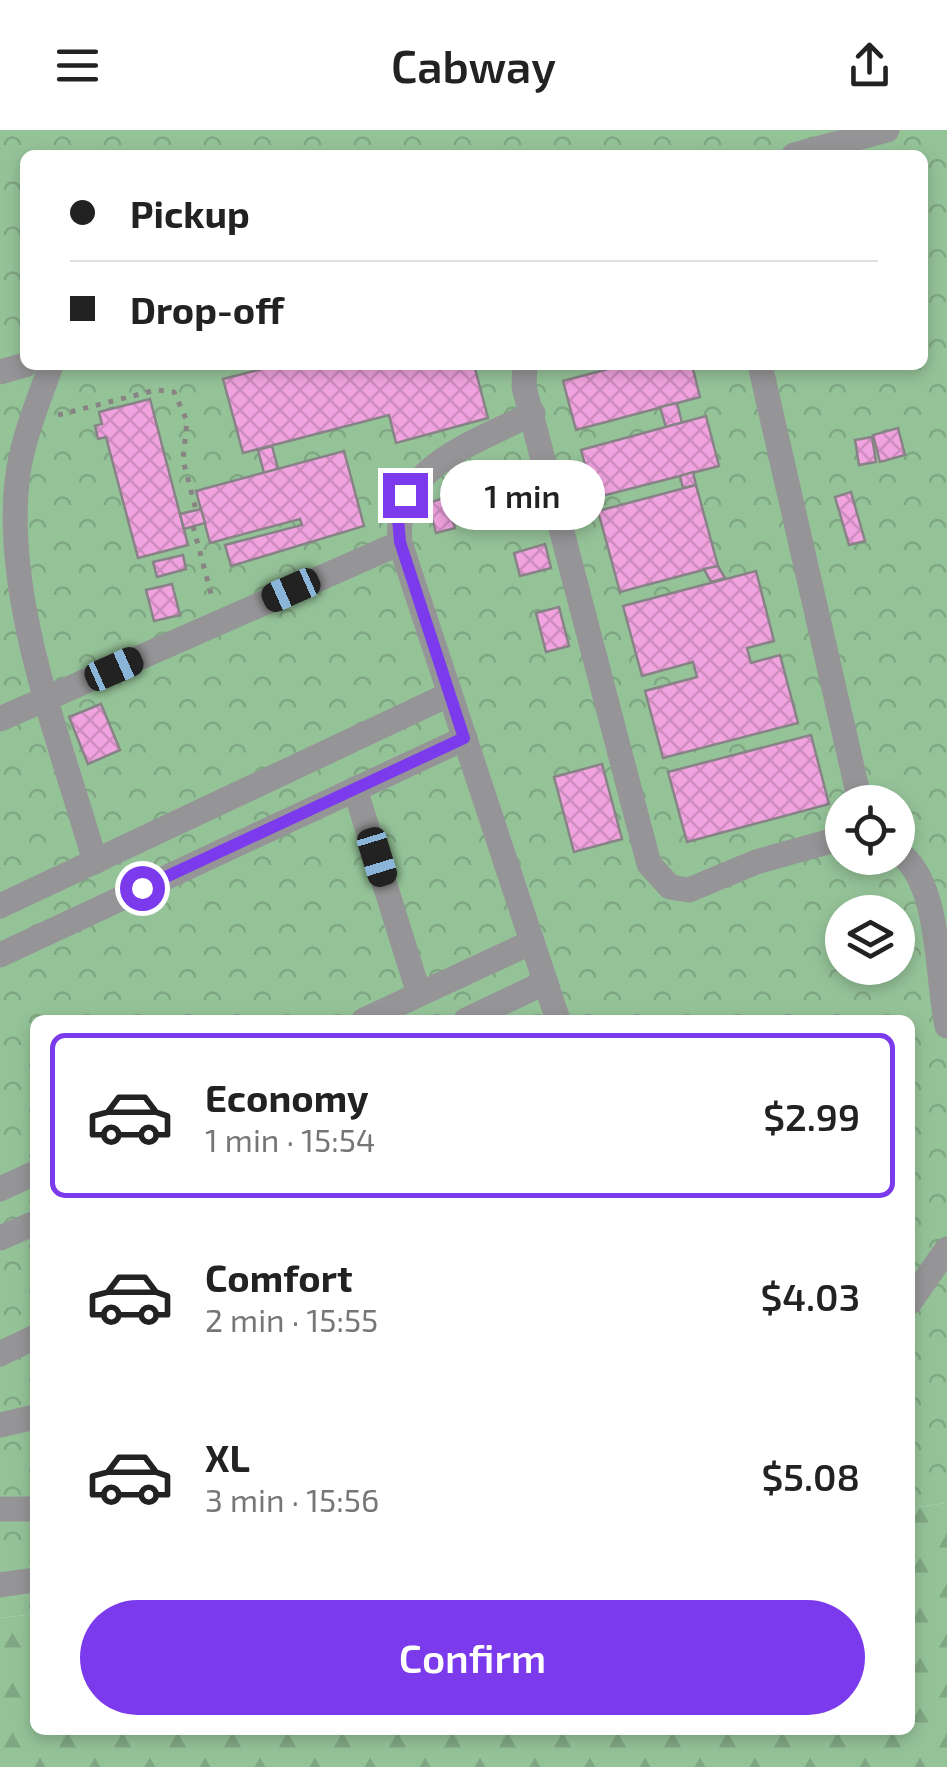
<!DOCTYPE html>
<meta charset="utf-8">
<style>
:root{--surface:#fff;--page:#f6f6f6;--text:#222;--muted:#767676;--line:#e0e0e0;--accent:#7c3aed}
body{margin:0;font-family:"Exo 2",sans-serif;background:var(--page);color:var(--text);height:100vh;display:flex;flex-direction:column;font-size:38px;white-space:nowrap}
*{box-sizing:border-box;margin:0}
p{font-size:32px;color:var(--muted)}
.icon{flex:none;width:55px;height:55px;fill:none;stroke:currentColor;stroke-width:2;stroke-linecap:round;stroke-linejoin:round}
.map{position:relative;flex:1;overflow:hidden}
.panel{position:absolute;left:30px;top:885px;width:885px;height:720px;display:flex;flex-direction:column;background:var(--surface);border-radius:15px;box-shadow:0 5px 15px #0003}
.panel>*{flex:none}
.banner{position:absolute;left:20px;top:20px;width:908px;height:220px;border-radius:15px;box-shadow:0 5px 15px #0003;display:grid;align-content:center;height:220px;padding:0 50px;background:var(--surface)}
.fabs{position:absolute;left:825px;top:655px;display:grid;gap:20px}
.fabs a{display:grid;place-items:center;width:90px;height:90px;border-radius:50%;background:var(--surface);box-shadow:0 5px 15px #0003;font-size:50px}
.end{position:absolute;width:45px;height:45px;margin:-22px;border:12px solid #7c3aed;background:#fff;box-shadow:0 0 0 5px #fff}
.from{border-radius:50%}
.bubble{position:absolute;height:70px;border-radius:35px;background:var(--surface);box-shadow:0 5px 15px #0003;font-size:32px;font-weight:600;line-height:70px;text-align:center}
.car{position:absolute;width:30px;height:60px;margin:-30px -15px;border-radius:12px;box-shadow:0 0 8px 2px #0007;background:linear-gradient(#222 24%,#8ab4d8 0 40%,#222 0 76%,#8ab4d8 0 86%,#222 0)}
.banner b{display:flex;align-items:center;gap:35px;height:95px;font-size:38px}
.banner b+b{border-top:2px solid var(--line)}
.banner i{width:25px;height:25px;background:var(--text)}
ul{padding:18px 0 0;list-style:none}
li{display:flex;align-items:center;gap:30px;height:165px;margin:0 20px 15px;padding:0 30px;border:5px solid transparent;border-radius:15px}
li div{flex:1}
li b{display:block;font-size:38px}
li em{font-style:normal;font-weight:600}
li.current{border-color:var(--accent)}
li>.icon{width:90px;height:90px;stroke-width:1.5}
.action{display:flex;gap:20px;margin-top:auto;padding:20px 50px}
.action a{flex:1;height:115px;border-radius:60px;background:var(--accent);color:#fff;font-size:40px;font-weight:600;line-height:115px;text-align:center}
header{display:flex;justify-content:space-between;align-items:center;height:130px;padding:0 50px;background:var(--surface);font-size:45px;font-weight:600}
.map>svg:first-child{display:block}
</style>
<header><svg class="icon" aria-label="menu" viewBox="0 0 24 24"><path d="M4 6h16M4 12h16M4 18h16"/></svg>Cabway<svg class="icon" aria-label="share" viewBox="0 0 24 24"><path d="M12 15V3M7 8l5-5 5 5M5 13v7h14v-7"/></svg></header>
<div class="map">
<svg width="947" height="1637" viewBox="0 0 947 1637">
<defs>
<pattern id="forest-firs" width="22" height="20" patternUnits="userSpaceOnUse" patternTransform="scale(2.5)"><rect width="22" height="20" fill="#95c398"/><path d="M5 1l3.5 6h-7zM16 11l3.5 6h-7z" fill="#80a783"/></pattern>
<pattern id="park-crowns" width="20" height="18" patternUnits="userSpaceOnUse" patternTransform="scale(2.5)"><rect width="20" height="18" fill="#95c398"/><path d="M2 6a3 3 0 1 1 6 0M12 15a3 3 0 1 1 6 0" fill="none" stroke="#80a783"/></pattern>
<pattern id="building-cross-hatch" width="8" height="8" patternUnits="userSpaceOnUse" patternTransform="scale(2.5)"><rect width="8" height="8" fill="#f1a3df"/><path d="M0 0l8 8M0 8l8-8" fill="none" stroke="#ce8cbf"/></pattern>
</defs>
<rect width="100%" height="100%" fill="#e4dfdd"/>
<!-- forest -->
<polygon fill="url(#forest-firs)" points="947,1373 947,1637 0,1637 0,1488 35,1484 35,1600 910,1600 910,1378"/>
<!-- park -->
<path fill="url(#park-crowns)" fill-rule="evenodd" d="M0 0H947V1373L910 1378V890H35V1484L0 1488ZM25 25H922V235H25ZM842 672H898V728H842ZM842 782H898V838H842Z"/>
<!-- building -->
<g fill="url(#building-cross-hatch)" stroke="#878386" stroke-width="2.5">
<polygon points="277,235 474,235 488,288 396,313 389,285 243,323 223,249"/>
<polygon points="623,235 692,235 700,267 576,300 563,251"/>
<polygon points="150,269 188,415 138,428 106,307 98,309 95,296 102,294 99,282"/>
<polygon points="677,273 682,293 666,297 660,277"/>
<polygon points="706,286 719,336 594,368 581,320"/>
<polygon points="898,298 905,325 880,332 873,305"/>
<polygon points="872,307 876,332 859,335 855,310"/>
<polygon points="272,316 278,339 264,343 258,320"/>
<polygon points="344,321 364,396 231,436 225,415 302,395 300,389 210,413 196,361"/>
<polygon points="693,342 696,355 683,358 680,346"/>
<polygon points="696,355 718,436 620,462 598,381"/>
<polygon points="851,362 865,411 849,415 835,367"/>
<polygon points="447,367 455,398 436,403 428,373"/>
<polygon points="201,379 205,393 184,399 180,384"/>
<polygon points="545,414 551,438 520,446 514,423"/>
<polygon points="183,425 186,439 157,447 153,432"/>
<polygon points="718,436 725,448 711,452 704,439"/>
<polygon points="756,441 774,511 747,518 751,533 780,525 798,593 663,628 645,561 697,547 693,532 642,546 623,476"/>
<polygon points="172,454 180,485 154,491 146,460"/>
<polygon points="559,477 569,516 546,522 536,483"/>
<polygon points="101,574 120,620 88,634 69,587"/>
<polygon points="811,605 829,674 687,712 668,642"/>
<polygon points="602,634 622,709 574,722 554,647"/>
</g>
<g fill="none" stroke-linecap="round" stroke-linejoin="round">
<!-- path -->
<g stroke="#888483" stroke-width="5" stroke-dasharray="5 8" stroke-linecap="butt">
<polyline points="58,285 156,260 174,262 187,291 183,330 196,380"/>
<polyline points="193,396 213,471"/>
</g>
<!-- minor -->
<g stroke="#959597" stroke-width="25">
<polyline points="794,25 887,0"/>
<path d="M51 235C38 273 21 312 17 352 4 473 62 615 95 732"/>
<polyline points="525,235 524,257 649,734 670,757 689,760 756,732 842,708"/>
<polyline points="760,235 860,672"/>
<polyline points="0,242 25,235"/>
<path d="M533 283C476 313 392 336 400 413L558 890"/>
<polyline points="0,589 400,413"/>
<polyline points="355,659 419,864"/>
<path d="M898 722C942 753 936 847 947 896"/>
<polyline points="0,776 450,564"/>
<polyline points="0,825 465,608"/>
<polyline points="364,890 532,812"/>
<polyline points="466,890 546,852"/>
<polyline points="0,1059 35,1043"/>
<polyline points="0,1108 35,1093"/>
<polyline points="910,1172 947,1119"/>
<polyline points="0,1224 35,1207"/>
<polyline points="0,1295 35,1287"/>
<polyline points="0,1379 35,1379"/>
<polyline points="0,1455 35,1450"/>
</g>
</g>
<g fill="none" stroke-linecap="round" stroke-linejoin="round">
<!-- route -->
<polyline stroke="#7c3aed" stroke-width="12" points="142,758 464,608 400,412 398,388 405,365"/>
</g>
</svg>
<div class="fabs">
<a><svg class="icon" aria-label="locate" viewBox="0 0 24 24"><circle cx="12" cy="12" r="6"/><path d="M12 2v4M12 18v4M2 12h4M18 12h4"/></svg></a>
<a><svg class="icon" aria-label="layers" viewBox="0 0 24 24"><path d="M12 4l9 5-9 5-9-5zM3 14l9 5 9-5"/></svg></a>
</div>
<i class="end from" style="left:142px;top:758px"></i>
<i class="end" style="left:405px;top:365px"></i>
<div class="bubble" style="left:440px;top:330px;width:165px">1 min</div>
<i class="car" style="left:291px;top:460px;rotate:246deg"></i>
<i class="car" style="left:114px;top:539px;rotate:66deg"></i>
<i class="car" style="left:377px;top:727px;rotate:163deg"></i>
<div class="banner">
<b><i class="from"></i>Pickup</b>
<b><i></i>Drop-off</b>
</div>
<section class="panel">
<ul>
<li class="current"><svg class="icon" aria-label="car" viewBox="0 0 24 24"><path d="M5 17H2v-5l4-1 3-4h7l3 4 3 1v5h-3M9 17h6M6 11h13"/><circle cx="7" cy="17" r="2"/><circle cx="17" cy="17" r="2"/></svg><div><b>Economy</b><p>1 min · 15:54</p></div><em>$2.99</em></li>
<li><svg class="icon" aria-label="car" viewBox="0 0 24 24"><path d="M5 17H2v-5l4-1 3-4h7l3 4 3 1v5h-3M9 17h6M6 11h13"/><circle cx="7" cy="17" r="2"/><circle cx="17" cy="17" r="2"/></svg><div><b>Comfort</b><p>2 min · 15:55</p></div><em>$4.03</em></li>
<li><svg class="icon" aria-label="car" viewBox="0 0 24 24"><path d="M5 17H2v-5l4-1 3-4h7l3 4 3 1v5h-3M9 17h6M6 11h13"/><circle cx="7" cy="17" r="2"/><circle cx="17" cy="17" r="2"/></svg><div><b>XL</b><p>3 min · 15:56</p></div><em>$5.08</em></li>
</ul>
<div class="action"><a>Confirm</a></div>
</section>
</div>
